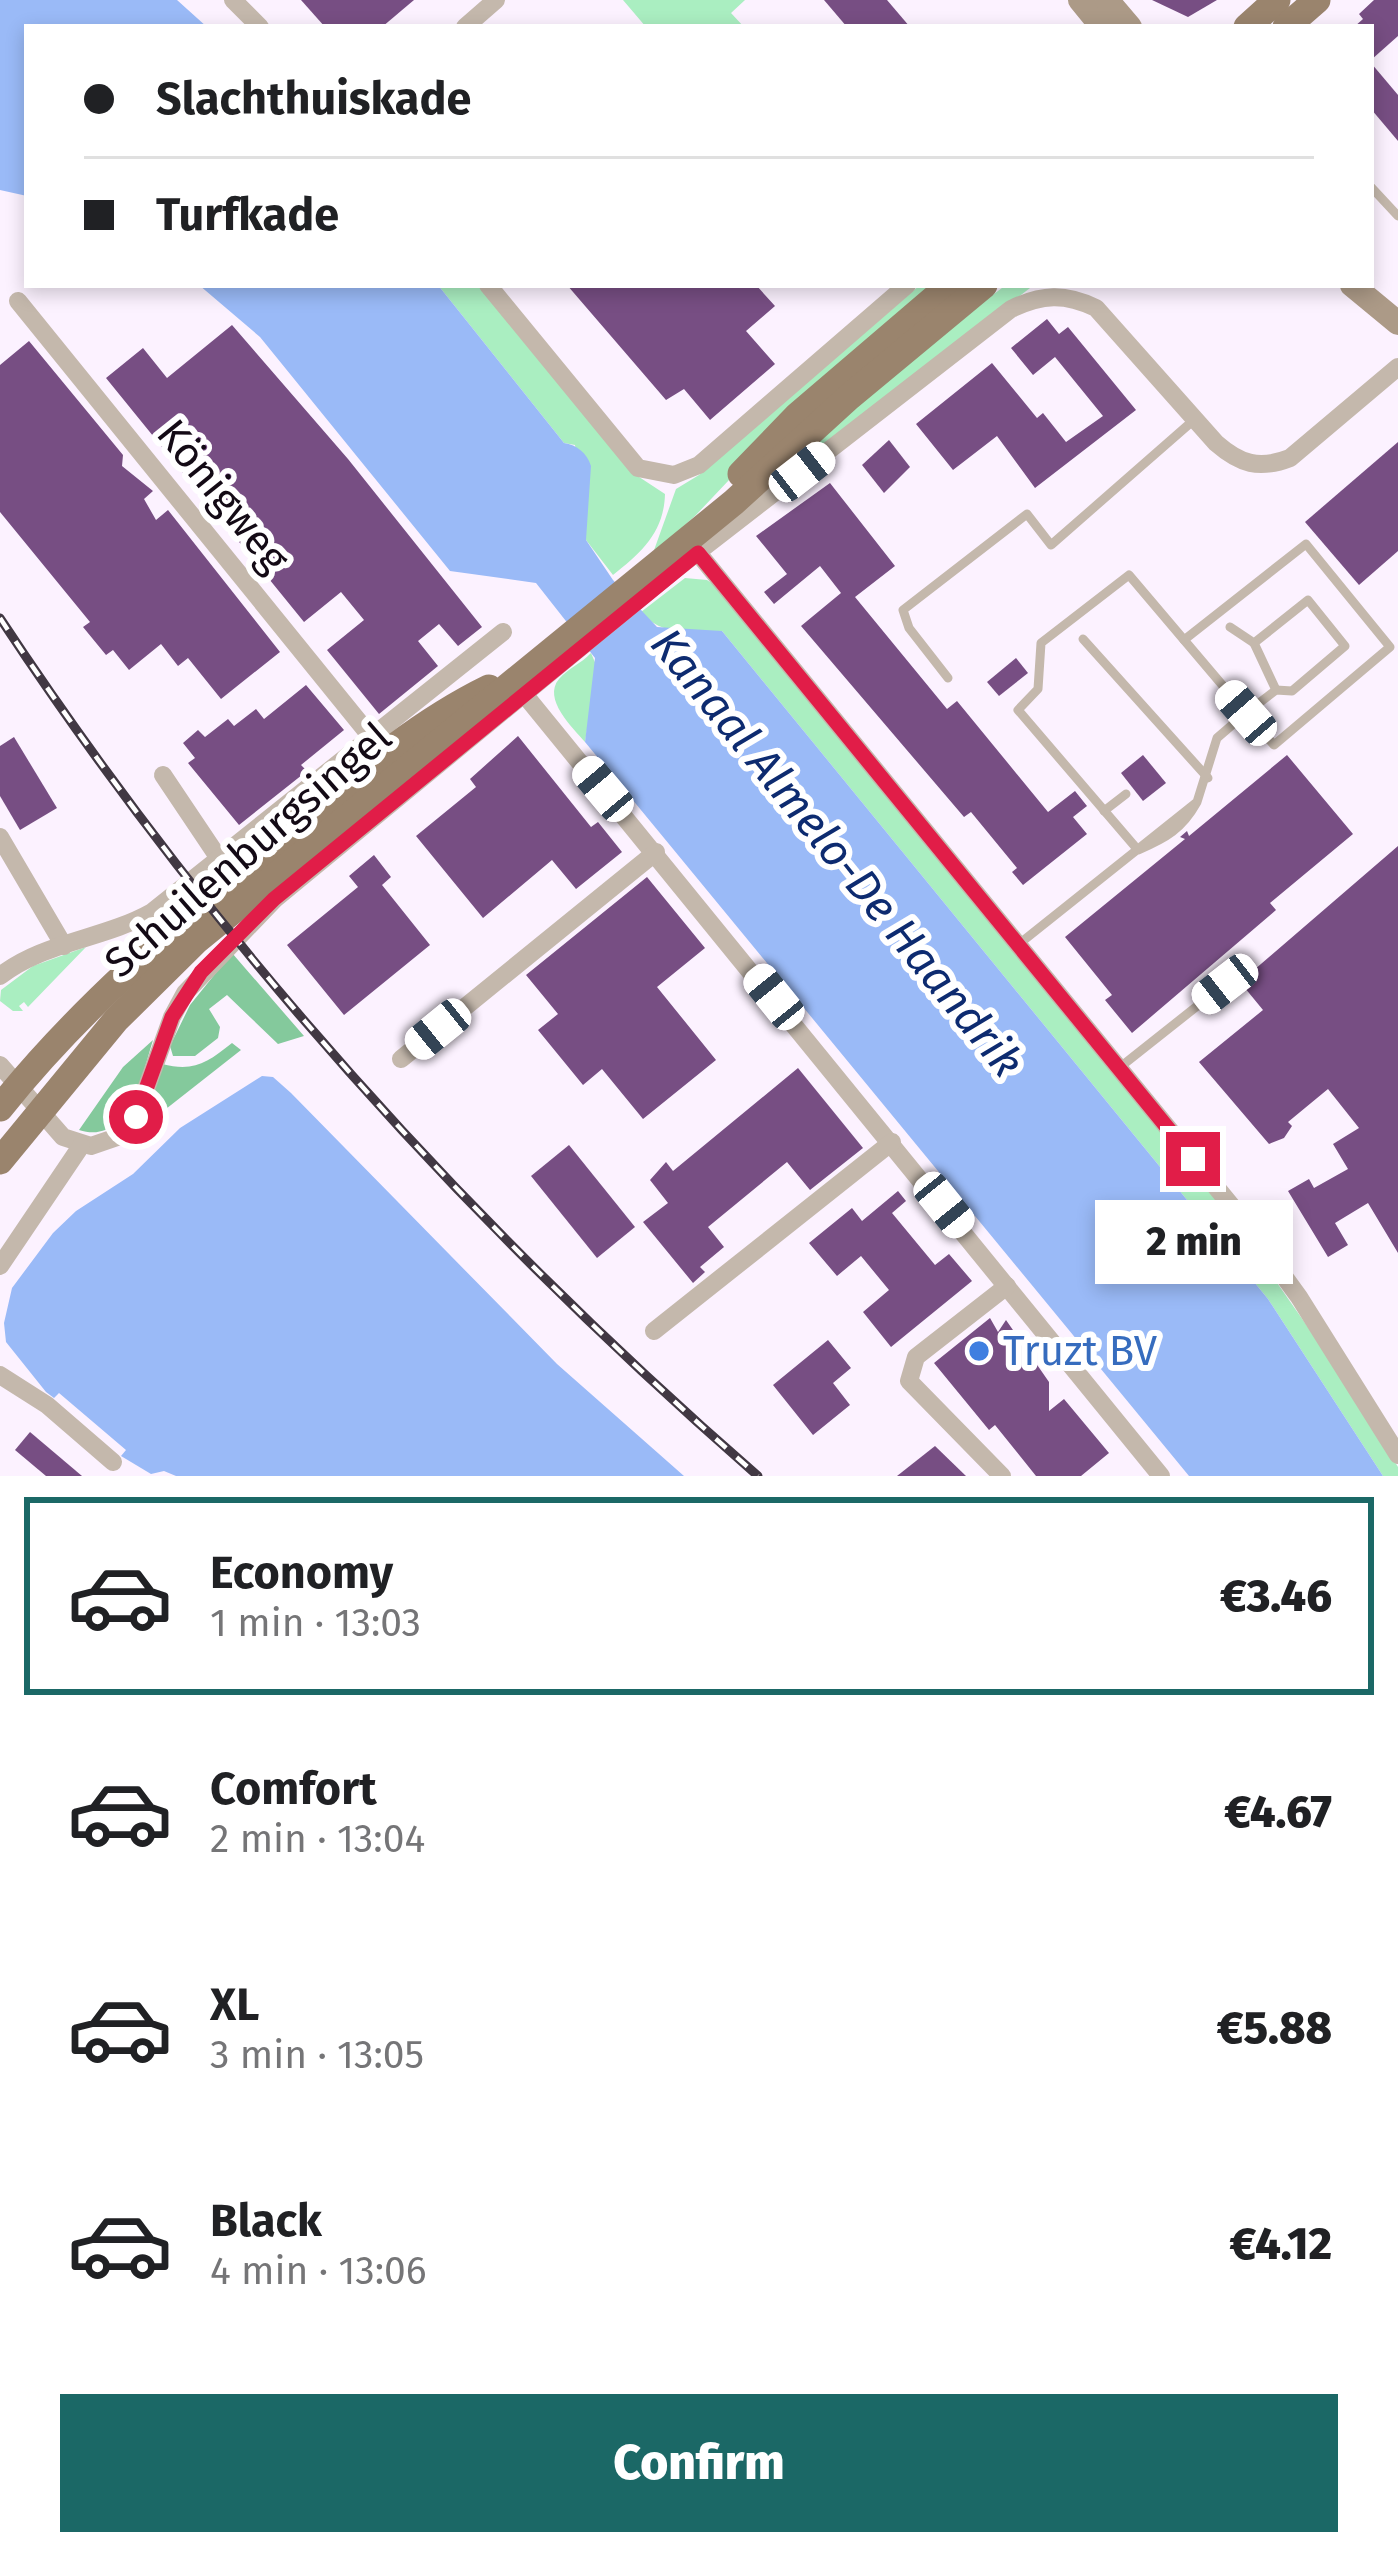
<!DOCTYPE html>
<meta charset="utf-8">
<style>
:root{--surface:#fff;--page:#f2f2f2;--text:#202124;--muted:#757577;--line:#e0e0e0;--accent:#1b6866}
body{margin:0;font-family:"Fira Sans",sans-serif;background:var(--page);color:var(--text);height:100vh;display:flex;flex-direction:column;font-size:45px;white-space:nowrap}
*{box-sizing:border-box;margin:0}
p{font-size:39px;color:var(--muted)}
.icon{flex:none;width:66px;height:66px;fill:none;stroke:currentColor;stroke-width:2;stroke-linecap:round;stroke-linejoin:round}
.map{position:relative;height:1476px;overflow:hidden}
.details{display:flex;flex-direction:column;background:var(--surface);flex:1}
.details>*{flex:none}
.guide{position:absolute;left:24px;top:24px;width:1350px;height:264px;border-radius:0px;box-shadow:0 6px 18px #0003;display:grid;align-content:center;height:264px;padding:0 60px;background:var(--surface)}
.end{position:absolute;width:54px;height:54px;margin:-27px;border:15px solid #e11d48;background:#fff;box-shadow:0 0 0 6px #fff}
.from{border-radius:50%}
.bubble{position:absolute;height:84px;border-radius:0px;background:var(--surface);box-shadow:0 6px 18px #0003;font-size:39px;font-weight:800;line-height:84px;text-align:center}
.car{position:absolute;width:36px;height:72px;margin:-36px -18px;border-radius:15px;box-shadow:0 0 9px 3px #0007;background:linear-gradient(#fff 24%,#345 0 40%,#fff 0 76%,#345 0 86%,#fff 0)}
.guide b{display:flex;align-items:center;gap:42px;height:114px;font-size:45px}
.guide b+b{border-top:3px solid var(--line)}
.guide i{width:30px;height:30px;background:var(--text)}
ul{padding:21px 0 0;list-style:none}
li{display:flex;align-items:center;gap:36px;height:198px;margin:0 24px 18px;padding:0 36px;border:6px solid transparent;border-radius:0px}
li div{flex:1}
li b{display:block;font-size:45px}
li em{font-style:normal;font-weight:800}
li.selected{border-color:var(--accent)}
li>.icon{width:108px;height:108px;stroke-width:1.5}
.primary-button{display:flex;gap:24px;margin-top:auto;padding:24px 60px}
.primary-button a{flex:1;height:138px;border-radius:0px;background:var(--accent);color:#fff;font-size:48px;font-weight:800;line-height:138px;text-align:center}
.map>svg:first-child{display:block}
</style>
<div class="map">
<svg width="1398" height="1476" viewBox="0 0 1398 1476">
<rect width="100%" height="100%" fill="#fcf2ff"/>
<!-- green -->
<g fill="#aaeec1">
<polygon points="623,0 745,0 731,13 744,27 646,27"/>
<path d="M438 285H480L630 471 665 494C664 532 642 552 613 575L586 540 575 445 564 443Z"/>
<polygon points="920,285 942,285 764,443 695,516 653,553 676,489 699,475"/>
<polygon points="1006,285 1034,285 713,532 917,351"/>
<path d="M685 578 707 580 719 588 1234 1221 1351 1389 1398 1467V1476H1383L1268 1299 722 631C691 631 662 637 641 612Z"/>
<path d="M591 653 597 667 585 742C573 728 542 699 559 679 567 669 582 663 591 653Z"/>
<polygon points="86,947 28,1007 24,1002 19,1006 23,1011 13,1011 0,1001 1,990 33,966"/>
</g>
<!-- forest -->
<g fill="#84c99c">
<polygon points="232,953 304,1036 278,1044 227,995 209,1009 220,1027 218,1038 195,1056 173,1056 170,1046 190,1005"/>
<path d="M153 1040C142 1075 129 1146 79 1130L123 1067Z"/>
<path d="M232 1043 241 1050 143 1127 162 1064C194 1072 207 1063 232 1043Z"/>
</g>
<!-- water -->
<g fill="#9abaf7">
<polygon points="0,0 177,0 207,27 27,27 27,196 0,190"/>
<path d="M199 285H438L564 443C577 445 587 453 591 466L586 540 613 580 657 627 722 631 1268 1299 1383 1476H1189L585 742 595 658 536 583 450 571 260 337Z"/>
<polygon points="262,1076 273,1077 291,1093 557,1364 684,1476 176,1476 164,1471 151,1474 121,1456 126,1450 59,1393 54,1398 46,1392 6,1342 4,1323 12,1288 53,1233 76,1211 133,1174 180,1128"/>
</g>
<!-- building -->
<g fill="#774e83">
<polygon points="301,0 414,0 382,27 325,27"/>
<polygon points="824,0 887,0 910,27 847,27"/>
<polygon points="1152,0 1217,0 1188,17"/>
<polygon points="1374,0 1398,0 1398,36 1371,60 1371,27 1354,27 1363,19 1359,14"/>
<polygon points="1371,63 1398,95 1398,141 1371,109"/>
<polygon points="567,285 756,285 775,306 746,331 775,364 710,420 684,389 666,400"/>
<polygon points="1047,319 1059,334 1068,327 1136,410 1035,488 997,436 953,470 916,424 992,363 1037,418 1043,413 1066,442 1103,416 1055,357 1033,375 1011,348"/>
<polygon points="232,325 348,459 482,627 458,646 439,624 418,641 438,666 379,714 327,650 364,620 341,592 304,622 106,378 143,348 167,378"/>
<polygon points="29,341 123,455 122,466 153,491 144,499 156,520 168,510 280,652 221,699 188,658 178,666 161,644 129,670 113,650 106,655 83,627 90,622 0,512 0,365"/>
<polygon points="889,440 910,467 884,493 862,465"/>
<polygon points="1398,442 1398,551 1359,585 1305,522"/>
<polygon points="830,483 895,566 855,597 947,709 957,701 1048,812 1075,791 1087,806 1073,817 1087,834 1023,885 1012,872 1017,868 971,812 964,817 801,626 841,593 820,566 774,604 764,592 787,574 756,536"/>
<polygon points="1016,658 1028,673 999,696 987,682"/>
<polygon points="306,685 344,730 301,765 307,771 239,825 188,763 195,758 183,743 198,730 205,737 228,719 234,726 256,709 264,719"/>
<polygon points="518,736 591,827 598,822 622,852 576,889 552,860 483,918 416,836 476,787 470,779"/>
<polygon points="14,737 57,808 20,830 0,796 0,746"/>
<polygon points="1143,755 1166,783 1143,801 1121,773"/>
<polygon points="1287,755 1353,834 1270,903 1276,910 1132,1033 1105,1000 1112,995 1065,937 1185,839 1180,837 1187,831 1189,836"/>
<polygon points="1398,846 1398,1253 1368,1203 1335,1223 1348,1245 1328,1257 1288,1191 1309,1179 1314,1188 1348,1169 1333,1144 1359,1128 1328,1089 1288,1122 1292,1126 1284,1138 1269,1144 1199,1062 1263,1010 1240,982"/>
<polygon points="374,855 391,877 382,885 430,945 344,1015 287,945 358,887 349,876"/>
<polygon points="647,877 705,948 657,987 716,1060 643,1119 602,1069 583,1085 538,1030 558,1014 526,975"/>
<polygon points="798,1068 863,1148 810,1190 787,1162 708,1227 724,1247 700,1267 705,1272 693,1283 643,1222 668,1203 650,1180 666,1162 673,1171"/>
<polygon points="569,1145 635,1227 597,1258 531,1176"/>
<polygon points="898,1191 906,1201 892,1213 935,1265 949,1254 972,1281 891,1347 863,1312 889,1290 861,1256 837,1276 809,1243 852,1208 862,1221"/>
<polygon points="990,1318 998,1332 1006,1320 1049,1382 1049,1411 1064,1399 1109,1453 1081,1476 1036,1476 995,1425 989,1430 934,1363"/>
<polygon points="828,1340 851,1368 833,1383 850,1405 813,1435 773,1385"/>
<polygon points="30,1432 82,1476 46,1476 15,1450"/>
<polygon points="935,1446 966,1476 897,1476"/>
</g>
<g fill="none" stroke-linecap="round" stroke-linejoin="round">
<!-- service -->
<g stroke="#c4b8ac" stroke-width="9">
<polyline points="1371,187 1398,216"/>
<polyline points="1083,639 1208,778"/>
<polyline points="1184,640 1306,544 1390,647 1274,745 1246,713 1276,690 1292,691 1345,646 1308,600 1254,643 1230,627"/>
<polyline points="1254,643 1276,690"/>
<polyline points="948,678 909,628 903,610 1027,514 1051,545 1195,419"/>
<polyline points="1104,811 1126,794"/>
<path d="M1019 944 1197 802 1217 738 1246 713 1129 575 1041 643 1038 689 1018 710 1138 850C1166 838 1182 829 1197 802"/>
<polyline points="1119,1068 1225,984"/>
</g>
<!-- minor -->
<g stroke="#c4b8ac" stroke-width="18">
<polyline points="233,0 260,27"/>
<polyline points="465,27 496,0"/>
<polyline points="488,285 638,468 674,475 699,465 907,285"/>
<polyline points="18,301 372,738"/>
<polyline points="698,553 1243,1220 1299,1297 1398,1455"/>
<polyline points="524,694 1161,1476"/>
<polyline points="163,775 220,860"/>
<polyline points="0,837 64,946"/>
<path d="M0 976C43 942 104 939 152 912L503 632"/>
<polyline points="401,1059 656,852"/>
<path d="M0 1065 63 1137 91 1146 123 1135 136 1117 172 1017 185 993 275 899 672 572 1011 309C1042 294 1065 293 1096 308L1216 443C1240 464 1259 470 1290 458L1398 367"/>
<polyline points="0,1266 81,1146"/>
<polyline points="654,1331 892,1142"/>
<polyline points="0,1375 47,1405 113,1462"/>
<polyline points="1002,1476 909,1381 916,1357 1007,1286"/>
</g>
<!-- secondary -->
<g stroke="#ac9a87" stroke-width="24">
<polyline points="1080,0 1102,27"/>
<polyline points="1107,0 1130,27"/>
<polyline points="1352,285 1398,323"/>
</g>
<!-- primary -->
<g stroke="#9a846d" stroke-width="27">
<polyline points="1247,27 1277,0"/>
<polyline points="1286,27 1317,0"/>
<polyline points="741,474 798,415 950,285"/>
<path d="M0 1108C81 1006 181 923 280 840 346 785 411 726 489 688"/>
<polyline points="0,1161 116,1020 197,940 734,502 849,397 984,285"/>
</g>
<defs>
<path id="rail" d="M0 618C211 938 469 1224 758 1476"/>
</defs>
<!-- rail casing -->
<use href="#rail" stroke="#413843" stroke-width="9"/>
<!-- rail -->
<use href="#rail" stroke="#fff" stroke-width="4.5" stroke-dasharray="14" stroke-linecap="butt"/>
</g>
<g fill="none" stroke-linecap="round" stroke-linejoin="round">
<!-- route -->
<polyline stroke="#e11d48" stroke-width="15" points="136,1117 172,1017 201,972 274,899 698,553 1193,1159"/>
</g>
<!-- markers -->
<circle fill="#3f7fe0" stroke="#fff" stroke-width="4.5" cx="979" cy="1351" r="12"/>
<g text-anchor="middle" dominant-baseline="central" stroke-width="12" stroke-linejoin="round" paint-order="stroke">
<!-- street labels -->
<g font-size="42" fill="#130a15" stroke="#fff">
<text transform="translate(223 496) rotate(51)">Königweg</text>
<text transform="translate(248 850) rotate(-41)">Schuilenburgsingel</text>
</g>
<!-- shop labels -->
<g font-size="42" fill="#366cbe" stroke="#fff" text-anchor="start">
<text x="1003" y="1351">Truzt BV</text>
</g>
<!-- water labels -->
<g font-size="45" font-style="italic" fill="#0d2b70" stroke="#fff">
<text transform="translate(837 853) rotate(51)">Kanaal Almelo-De Haandrik</text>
</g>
</g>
</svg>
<i class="end from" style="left:136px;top:1117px"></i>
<i class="end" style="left:1193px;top:1159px"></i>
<div class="bubble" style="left:1095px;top:1200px;width:198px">2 min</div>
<i class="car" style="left:802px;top:472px;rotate:52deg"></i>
<i class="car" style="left:1246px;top:713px;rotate:319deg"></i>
<i class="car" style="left:603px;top:789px;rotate:320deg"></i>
<i class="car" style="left:1225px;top:984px;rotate:232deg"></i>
<i class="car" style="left:774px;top:997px;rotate:321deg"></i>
<i class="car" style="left:438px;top:1029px;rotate:231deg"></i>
<i class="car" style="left:944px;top:1205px;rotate:141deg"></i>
<div class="guide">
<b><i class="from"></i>Slachthuiskade</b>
<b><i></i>Turfkade</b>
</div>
</div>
<section class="details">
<ul>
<li class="selected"><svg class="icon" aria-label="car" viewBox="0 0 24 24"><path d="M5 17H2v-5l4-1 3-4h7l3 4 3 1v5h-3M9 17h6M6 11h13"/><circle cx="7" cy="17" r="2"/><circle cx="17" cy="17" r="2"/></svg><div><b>Economy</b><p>1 min · 13:03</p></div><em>€3.46</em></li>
<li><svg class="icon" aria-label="car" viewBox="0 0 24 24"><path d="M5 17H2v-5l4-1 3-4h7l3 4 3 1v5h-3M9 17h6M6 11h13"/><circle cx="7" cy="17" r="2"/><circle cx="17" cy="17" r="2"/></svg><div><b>Comfort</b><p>2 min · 13:04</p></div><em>€4.67</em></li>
<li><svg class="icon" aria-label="car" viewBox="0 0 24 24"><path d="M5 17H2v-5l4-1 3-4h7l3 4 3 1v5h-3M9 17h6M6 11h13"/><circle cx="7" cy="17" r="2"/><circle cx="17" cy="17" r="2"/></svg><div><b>XL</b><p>3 min · 13:05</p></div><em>€5.88</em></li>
<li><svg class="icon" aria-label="car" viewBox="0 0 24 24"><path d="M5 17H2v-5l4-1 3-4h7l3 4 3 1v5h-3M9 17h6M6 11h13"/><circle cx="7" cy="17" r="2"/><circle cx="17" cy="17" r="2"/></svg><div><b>Black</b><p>4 min · 13:06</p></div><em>€4.12</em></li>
</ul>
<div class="primary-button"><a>Confirm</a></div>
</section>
